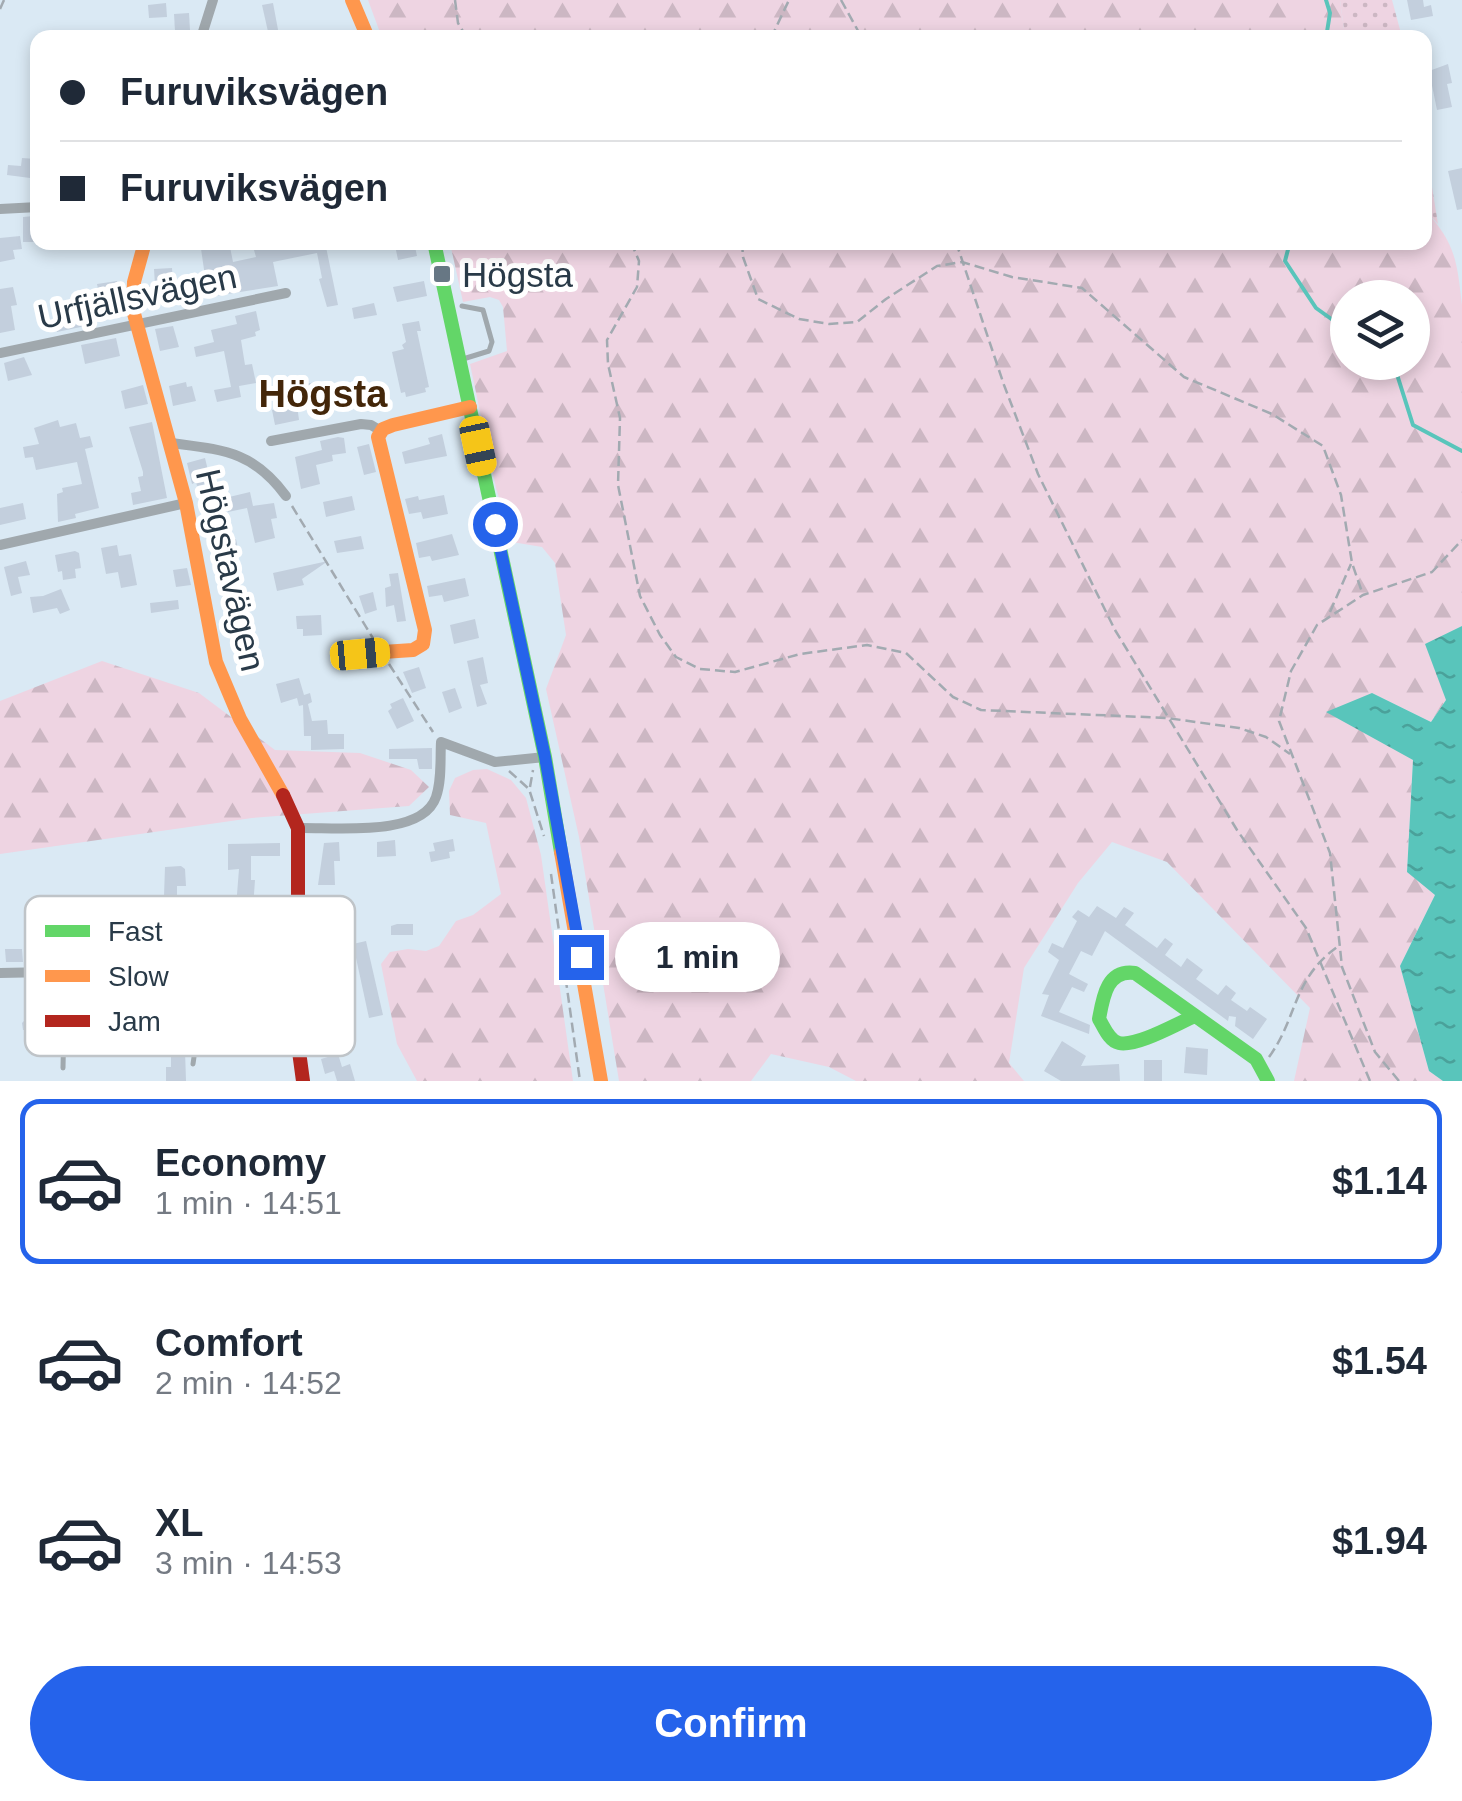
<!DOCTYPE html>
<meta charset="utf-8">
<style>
:root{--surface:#fff;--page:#f2f2f3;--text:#1f2937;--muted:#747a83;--line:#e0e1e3;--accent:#2563eb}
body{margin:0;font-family:Arial,sans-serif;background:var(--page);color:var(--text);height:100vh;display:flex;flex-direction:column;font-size:38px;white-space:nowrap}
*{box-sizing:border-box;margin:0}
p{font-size:32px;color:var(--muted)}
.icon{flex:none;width:55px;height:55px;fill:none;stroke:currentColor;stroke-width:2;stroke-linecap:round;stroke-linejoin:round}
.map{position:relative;height:1081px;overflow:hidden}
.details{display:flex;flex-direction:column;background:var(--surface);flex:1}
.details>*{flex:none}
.hud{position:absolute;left:30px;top:30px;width:1402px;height:220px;border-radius:20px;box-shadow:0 5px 15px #0003;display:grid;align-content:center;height:220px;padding:0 30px;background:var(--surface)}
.tools{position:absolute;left:1330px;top:280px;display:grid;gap:20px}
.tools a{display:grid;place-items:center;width:100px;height:100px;border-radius:50%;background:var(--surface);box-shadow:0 5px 15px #0003;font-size:50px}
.end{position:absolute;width:45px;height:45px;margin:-22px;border:12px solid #2563eb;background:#fff;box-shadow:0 0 0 5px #fff}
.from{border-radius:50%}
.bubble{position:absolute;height:70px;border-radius:35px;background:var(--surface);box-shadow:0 5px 15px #0003;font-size:32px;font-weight:800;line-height:70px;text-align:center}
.car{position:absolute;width:30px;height:60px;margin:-30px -15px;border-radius:12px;box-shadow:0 0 8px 2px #0007;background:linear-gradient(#f5c518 24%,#345 0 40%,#f5c518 0 76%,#345 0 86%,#f5c518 0)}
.hud b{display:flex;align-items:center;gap:35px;height:95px;font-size:38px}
.hud b+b{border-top:2px solid var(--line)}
.hud i{width:25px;height:25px;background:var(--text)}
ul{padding:18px 0 0;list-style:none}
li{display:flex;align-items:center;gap:30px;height:165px;margin:0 20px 15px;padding:0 10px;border:5px solid transparent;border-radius:20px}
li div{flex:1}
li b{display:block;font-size:38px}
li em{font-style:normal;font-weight:800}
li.current{border-color:var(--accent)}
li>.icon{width:90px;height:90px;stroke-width:1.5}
.primary-button{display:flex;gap:20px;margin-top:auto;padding:20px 30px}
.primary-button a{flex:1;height:115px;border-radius:60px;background:var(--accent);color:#fff;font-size:40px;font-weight:800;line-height:115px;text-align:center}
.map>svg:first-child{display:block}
</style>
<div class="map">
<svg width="1462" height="1081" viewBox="0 0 1462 1081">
<defs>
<pattern id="grass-dots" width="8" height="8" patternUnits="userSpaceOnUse" patternTransform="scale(2.5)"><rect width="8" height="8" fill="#eed4e2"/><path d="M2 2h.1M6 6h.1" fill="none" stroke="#ccb7c3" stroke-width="1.8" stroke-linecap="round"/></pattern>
<pattern id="forest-firs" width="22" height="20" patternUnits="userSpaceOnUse" patternTransform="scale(2.5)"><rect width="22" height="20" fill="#eed4e2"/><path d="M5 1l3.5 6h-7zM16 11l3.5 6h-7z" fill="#ccb7c3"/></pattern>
<pattern id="water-ripples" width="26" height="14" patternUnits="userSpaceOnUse" patternTransform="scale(2.5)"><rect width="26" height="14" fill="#59c5bb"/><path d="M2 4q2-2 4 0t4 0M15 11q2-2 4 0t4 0" fill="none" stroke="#4aa19a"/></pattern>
</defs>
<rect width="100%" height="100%" fill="#dae9f4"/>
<!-- grass -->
<g fill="url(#grass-dots)">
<polygon points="1340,0 1392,0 1402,37 1345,37"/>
<polygon points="1425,144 1438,224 1425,210"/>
</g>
<!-- forest -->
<g fill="url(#forest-firs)" fill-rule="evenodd">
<polygon points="368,0 1340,0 1345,37 382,38"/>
<path d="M1425 210C1456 244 1457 262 1462 305V626L1426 644 1446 700 1431 722 1372 693 1413 760 1407 871 1435 895 1400 966 1429 1071 1443 1081H1294L1310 1008 1167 862 1112 842 1078 883 1024 968 1009 1063 1024 1081H856L829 1067 771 1054 751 1081H619L579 837 546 689 566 635 555 563 542 547 512 542 496 488 470 364 507 351 503 307 499 300 490 297 463 302 450 243 1425 242ZM1348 298H1412V362H1348Z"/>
<polygon points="102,661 199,693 275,750 360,753 411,770 429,787 409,806 252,818 0,854 0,701"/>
<polygon points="487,769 511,780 526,798 541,855 573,1081 417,1081 397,1044 381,964 390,952 408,949 426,951 439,946 456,921 473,915 501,894 486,823 450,815 449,791 455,778 473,770"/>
</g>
<!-- water -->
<polygon fill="url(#water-ripples)" points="1462,626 1462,1081 1443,1081 1429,1071 1400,966 1435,895 1407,872 1413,760 1326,712 1372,693 1431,722 1446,700 1425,644"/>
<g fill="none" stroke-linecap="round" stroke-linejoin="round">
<!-- stream -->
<g stroke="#59c5bb" stroke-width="4">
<polyline points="1326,38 1330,13 1326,0"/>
<polyline points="1290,242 1285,261 1316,308 1348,331"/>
<polyline points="1390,362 1394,365 1413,425 1462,451"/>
</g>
</g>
<!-- building -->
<g fill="#c3cfdd">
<polygon points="1407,0 1423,0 1424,7 1431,5 1433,16 1411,20"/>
<polygon points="166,3 167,17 149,18 148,5"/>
<polygon points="273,3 279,35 269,36 262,5"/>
<polygon points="189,13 190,30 175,31 174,14"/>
<polygon points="1448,64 1452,83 1447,84 1452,107 1437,110 1429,71"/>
<polygon points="22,158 36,159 38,179 7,175 8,165 21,166"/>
<polygon points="1462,168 1462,209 1457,210 1448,171"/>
<polygon points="34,216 36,242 23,242 23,217"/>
<polygon points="20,236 22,249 13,250 15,259 0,262 0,238"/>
<polygon points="200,242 229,242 233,262 256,257 254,250 287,242 325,242 338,305 327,307 319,279 322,278 317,253 273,262 278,286 208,297"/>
<polygon points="406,242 414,242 417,256 398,260 395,245"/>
<polygon points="172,268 174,299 156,301 156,296 150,297 149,286 155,285 154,269"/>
<polygon points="117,281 122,310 98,314 95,294 99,294 97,284"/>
<polygon points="424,281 427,296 397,302 393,287"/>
<polygon points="13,287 17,305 11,306 15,330 0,333 0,289"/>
<polygon points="374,303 377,315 354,319 352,308"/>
<polygon points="256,311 260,330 255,332 256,336 241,340 245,365 252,364 256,383 239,386 241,397 217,402 214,390 231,387 224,351 196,357 194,347 214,342 211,330 237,324 235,316"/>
<polygon points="64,315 66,324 94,319 95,324 57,332 54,317"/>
<polygon points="419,321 421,331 417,331 429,387 425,388 426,392 406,397 405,392 401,393 392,352 404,349 402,345 406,342 402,324"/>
<polygon points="173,326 179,347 160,351 155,329"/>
<polygon points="116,338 120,356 85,364 81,345"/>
<polygon points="24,357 32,375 8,381 4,363"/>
<polygon points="186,382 187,387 192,386 196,401 173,406 169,386"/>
<polygon points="317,382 319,395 300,399 297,385"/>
<polygon points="143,385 148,404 125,409 121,391"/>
<polygon points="355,385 359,404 344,406 343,387"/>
<polygon points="297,405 299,420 275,425 272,410"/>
<polygon points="58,420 60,427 76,423 80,438 90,436 93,447 85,449 99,508 75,514 76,518 58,522 57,494 63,492 62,488 82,484 77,462 36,470 33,457 25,458 23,447 39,444 34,428"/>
<polygon points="152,422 167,498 133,505 131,493 141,491 138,477 143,476 143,472 129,427"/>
<polygon points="442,434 447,456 405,464 402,452 430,444 428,438"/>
<polygon points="338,437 344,438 346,453 332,455 333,461 316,465 320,484 301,489 295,457 322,450 320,441"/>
<polygon points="369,444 376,472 364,475 357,447"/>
<polygon points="205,458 211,483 197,486 196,482 192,484 187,463"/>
<polygon points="223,492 226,505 210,509 207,496"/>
<polygon points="250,492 253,506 274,503 277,518 271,519 275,538 255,543 247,508 228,512 225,498"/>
<polygon points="444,495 448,514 423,519 421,512 409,514 405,499 418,496 419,500"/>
<polygon points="352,496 355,510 326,517 323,502"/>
<polygon points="23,503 26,519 0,525 0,508"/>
<polygon points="452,534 459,555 432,561 430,556 419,558 416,543"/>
<polygon points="361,536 364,549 337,553 334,541"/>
<polygon points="236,539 239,554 218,559 214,545"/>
<polygon points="117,545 119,556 131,554 137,585 121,588 118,572 106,574 101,548"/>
<polygon points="75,551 79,553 81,568 75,569 76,578 63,580 62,571 58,572 55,555"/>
<polygon points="26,561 30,575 18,577 22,593 11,596 4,567"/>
<polygon points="328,561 302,579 304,585 277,591 273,573"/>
<polygon points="187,568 191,585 176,587 173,570"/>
<polygon points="398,573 406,621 397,622 394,605 386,607 385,588 391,586 389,574"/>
<polygon points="465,578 469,596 444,602 442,595 429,597 427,586"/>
<polygon points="61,589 70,610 60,614 57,608 33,613 30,597 43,596"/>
<polygon points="373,592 377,610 365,614 359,596"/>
<polygon points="178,600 179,609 151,613 150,603"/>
<polygon points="321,615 322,635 303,636 303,629 297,629 296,616"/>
<polygon points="475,619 479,638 454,644 450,625"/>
<polygon points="483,657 488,683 480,685 487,704 477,707 467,661"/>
<polygon points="419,667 426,688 412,693 403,672"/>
<polygon points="299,678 304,695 310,693 312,702 308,704 312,721 327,720 328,734 344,734 344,749 311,750 311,736 304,736 303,705 299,706 297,698 281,703 276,684"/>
<polygon points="455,688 462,708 449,713 442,692"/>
<polygon points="403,698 414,721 397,729 388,711 392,708 390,704"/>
<polygon points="432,748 432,769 419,769 417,759 389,759 389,749"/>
<polygon points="453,839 455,851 449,852 450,858 431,862 429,852 435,851 433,843"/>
<polygon points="395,840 396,856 377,857 377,842"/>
<polygon points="339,842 340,861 334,861 335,885 318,885 324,843"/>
<polygon points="280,843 280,856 251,856 251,880 255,880 253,908 236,907 239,869 228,870 228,844"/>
<polygon points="181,866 185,869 186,886 177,886 177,896 164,896 165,867"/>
<polygon points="1097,906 1116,918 1124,907 1134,913 1125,925 1157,948 1165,938 1173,944 1165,955 1181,967 1187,958 1203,970 1196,979 1218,995 1226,985 1236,993 1231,1000 1247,1011 1250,1007 1267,1019 1253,1039 1235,1026 1236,1017 1229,1016 1228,1021 1105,931 1092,956 1081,951 1069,974 1088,984 1084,992 1072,987 1059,1012 1090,1025 1089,1034 1041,1016 1049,995 1042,994 1059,960 1048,952 1052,943 1063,948 1077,921 1072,917 1078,910 1089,917"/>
<polygon points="397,924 413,924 413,935 391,935 391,926"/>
<polygon points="366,941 383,1015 369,1018 353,944"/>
<polygon points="5,949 22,949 23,962 6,962"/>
<polygon points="45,999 46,1030 23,1030 22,1023"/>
<polygon points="1062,1041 1086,1056 1081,1066 1119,1064 1120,1081 1061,1081 1044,1071"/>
<polygon points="1186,1047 1208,1049 1207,1075 1184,1073"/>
<polygon points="171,1050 185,1050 186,1081 166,1081 166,1067 171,1067"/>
<polygon points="338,1054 342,1067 350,1064 355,1081 337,1081 334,1071 325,1074 321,1059"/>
<rect x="1144" y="1060" width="18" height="21"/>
</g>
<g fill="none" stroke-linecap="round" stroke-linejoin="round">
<!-- path -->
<g stroke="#a2aab1" stroke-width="2.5" stroke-dasharray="10 5" stroke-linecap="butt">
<polyline points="455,0 458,23 467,38"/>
<polyline points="841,0 862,38"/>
<polyline points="0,9 4,0"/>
<polyline points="771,38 789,0"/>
<polyline points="631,242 639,261 637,287 607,340 608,364 620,418 618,485 640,596 660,635 676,657 700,669 735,672 800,654 867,645 906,653 953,697 981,710 1167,718 1239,728 1266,737 1290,754"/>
<polyline points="742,242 743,257 758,299 799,319 829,324 857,322 886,299 937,266 962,262 1012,277 1082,288 1184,377 1272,414 1323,446 1341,495 1352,563 1363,595"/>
<polyline points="956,242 1004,385 1038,474 1115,630 1237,830 1306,928 1370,1081"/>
<polyline points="292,506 374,640"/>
<polyline points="1330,612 1351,564"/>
<polyline points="389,664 433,732"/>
<polyline points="509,771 529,789 544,836"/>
<polyline points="530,787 533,770"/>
<polyline points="551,874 580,1081"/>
<path d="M1269 1057C1298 1017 1292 980 1337 947"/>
<polyline points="1399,1081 1375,1052 1342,967 1330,853 1279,721 1291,671 1317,625 1363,595 1432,572 1462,540"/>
</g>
<!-- lane -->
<g stroke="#a0a8ad" stroke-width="5">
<polyline points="462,306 483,310 492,342 489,351 463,359"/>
<polyline points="193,969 196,1043 193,1064"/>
<polyline points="63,1068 65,972"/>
</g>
<!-- street -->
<g stroke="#a0a8ad" stroke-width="10">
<polyline points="201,38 213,0"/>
<polyline points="0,209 38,207"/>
<polyline points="0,353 286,293"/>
<polyline points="271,441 361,424 371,425 381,431"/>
<path d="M171 443C224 450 253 451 286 496"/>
<polyline points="0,545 186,503"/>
<path d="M298 828C334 827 422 838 436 797 442 780 440 759 441 742L495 762 545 757"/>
<polyline points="0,973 299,967"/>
</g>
<!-- fast -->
<g stroke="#63d668" stroke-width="14">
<polyline points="434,242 545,757 561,852"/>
<path d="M1195 1016C1178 1023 1137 1047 1119 1043 1109 1041 1104 1027 1099 1019 1103 997 1107 969 1135 973L1256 1059 1268 1081"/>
</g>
<!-- slow -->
<g stroke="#ff974d" stroke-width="14">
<polyline points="352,0 368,38"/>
<polyline points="145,242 134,282 133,310 186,503 216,662 240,719 283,795"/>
<polyline points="338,655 413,650 423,644 425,630 378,437 383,429 393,425 470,407"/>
<polyline points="561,852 601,1081"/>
</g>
<!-- jam -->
<polyline stroke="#b3261e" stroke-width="14" points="283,795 298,828 298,1044 303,1081"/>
</g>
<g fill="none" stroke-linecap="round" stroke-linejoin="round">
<!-- route -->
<polyline stroke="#2563eb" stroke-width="12" points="495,524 545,757 581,957"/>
</g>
<!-- markers -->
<rect fill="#677784" stroke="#fff" stroke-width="4" x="432" y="264" width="20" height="20" rx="5"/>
<g text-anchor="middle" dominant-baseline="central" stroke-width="10" stroke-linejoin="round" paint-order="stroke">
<!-- poi labels -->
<g font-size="35" fill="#293a48" stroke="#fff" text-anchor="start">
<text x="462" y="274">Högsta</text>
</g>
<!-- street labels -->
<g font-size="35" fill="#293a48" stroke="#fff">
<text transform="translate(137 296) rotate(-12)">Urfjällsvägen</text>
<text transform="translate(231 570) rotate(77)">Högstavägen</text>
</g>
<!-- neighbourhood labels -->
<g font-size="38" font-weight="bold" fill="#432609" stroke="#fff">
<text x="323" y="394">Högsta</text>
</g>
</g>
<!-- legend -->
<rect x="25" y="896" width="330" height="160" rx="15" fill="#fff" stroke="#bfc4c8" stroke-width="2.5"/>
<rect x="45" y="925" width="45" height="12" fill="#63d668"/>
<rect x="45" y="970" width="45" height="12" fill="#ff974d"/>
<rect x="45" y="1015" width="45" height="12" fill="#b3261e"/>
<g font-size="28" fill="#293a48">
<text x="108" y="941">Fast</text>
<text x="108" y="986">Slow</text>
<text x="108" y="1031">Jam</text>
</g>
</svg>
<div class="tools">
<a><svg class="icon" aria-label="layers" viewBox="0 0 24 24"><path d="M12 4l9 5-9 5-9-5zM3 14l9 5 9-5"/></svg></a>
</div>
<i class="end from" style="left:495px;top:524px"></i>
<i class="end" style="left:581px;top:957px"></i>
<div class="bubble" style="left:615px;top:922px;width:165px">1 min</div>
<i class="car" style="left:478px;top:446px;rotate:168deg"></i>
<i class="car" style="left:360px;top:654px;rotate:85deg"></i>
<div class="hud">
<b><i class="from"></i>Furuviksvägen</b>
<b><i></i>Furuviksvägen</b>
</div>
</div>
<section class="details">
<ul>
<li class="current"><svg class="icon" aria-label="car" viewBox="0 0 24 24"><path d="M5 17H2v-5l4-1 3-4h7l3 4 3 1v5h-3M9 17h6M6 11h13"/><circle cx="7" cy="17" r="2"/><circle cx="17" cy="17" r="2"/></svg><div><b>Economy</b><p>1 min · 14:51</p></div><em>$1.14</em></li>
<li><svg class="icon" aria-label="car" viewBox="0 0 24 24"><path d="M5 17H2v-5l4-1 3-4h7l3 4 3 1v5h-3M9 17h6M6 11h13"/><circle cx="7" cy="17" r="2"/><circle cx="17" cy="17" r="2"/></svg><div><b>Comfort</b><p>2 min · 14:52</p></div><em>$1.54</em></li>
<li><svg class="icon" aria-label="car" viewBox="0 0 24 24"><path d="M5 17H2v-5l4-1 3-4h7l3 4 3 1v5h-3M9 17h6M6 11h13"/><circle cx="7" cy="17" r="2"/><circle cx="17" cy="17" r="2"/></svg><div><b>XL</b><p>3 min · 14:53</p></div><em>$1.94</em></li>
</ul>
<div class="primary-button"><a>Confirm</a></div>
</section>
